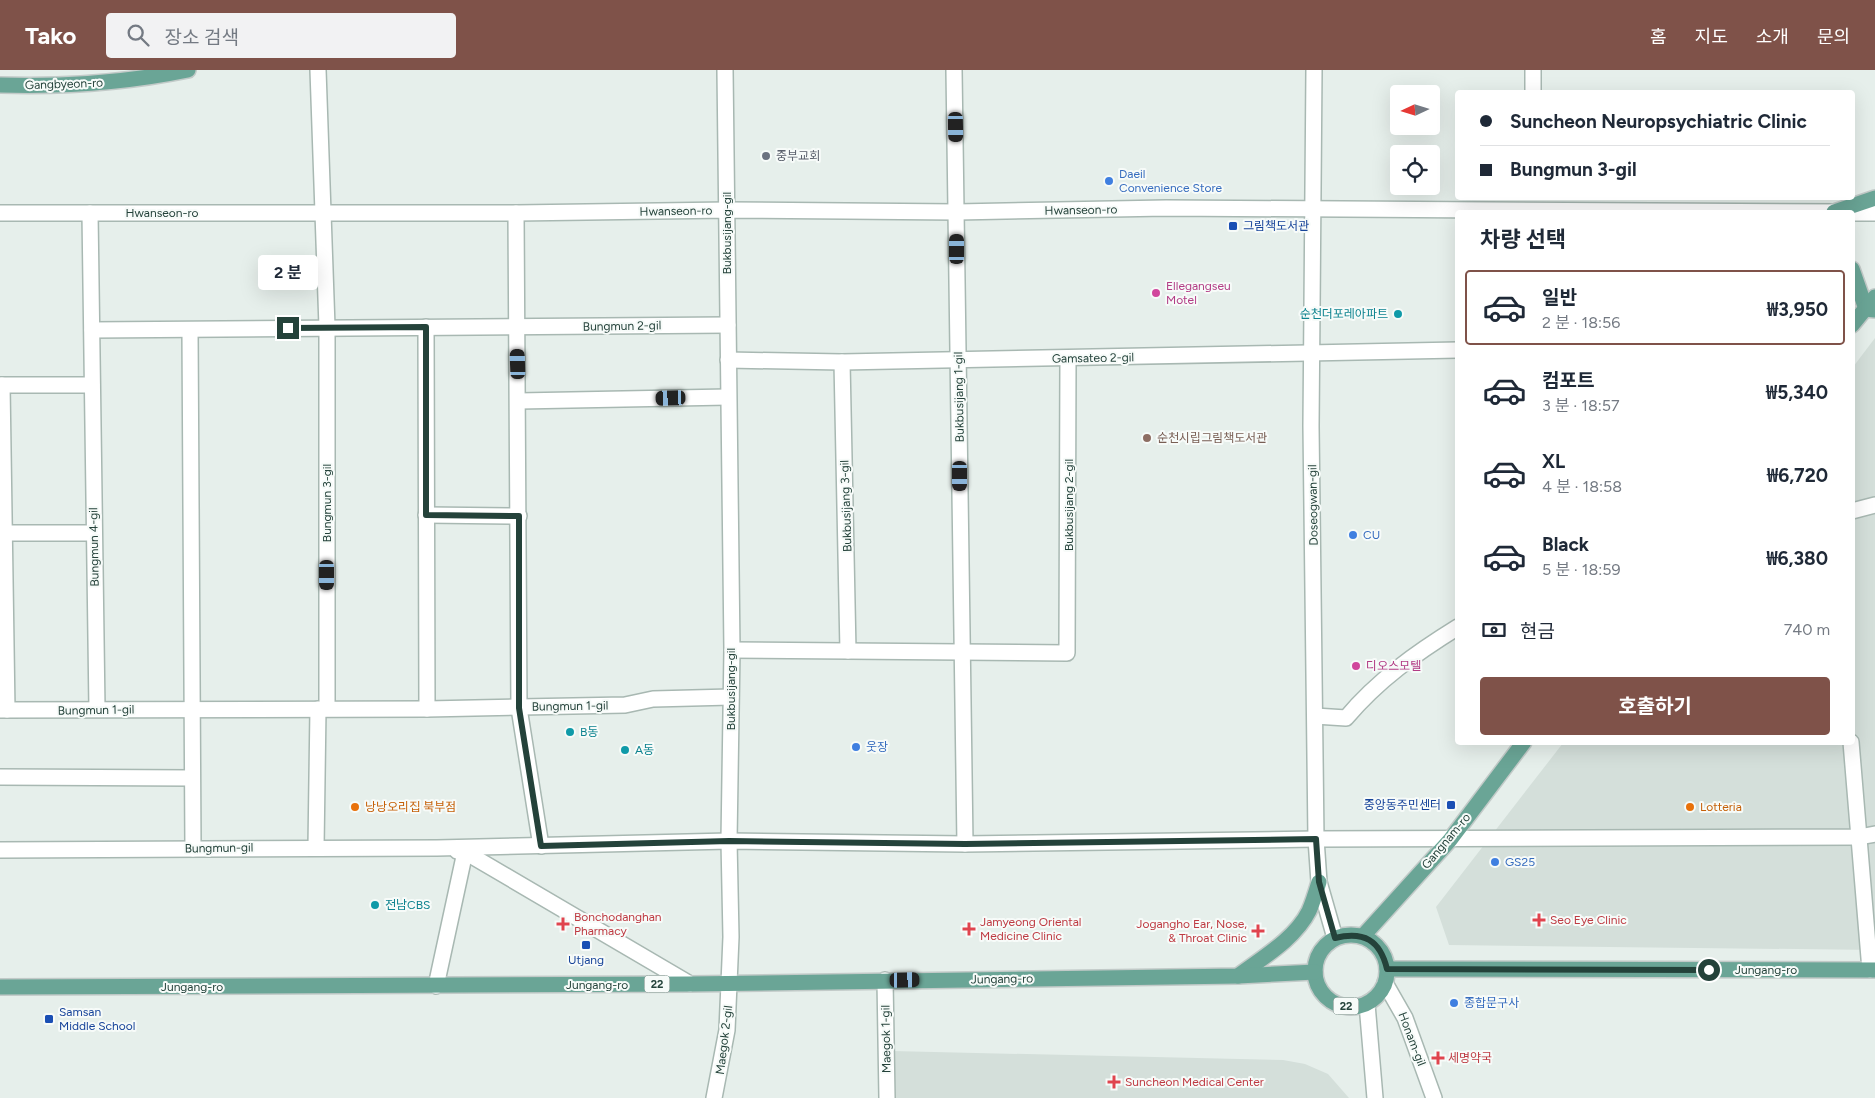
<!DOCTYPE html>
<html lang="ko">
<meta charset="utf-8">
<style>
:root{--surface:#fff;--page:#f2f2f3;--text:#1f2937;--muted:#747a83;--line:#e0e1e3;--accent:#7f5249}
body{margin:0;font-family:Figtree,"Noto Sans KR",sans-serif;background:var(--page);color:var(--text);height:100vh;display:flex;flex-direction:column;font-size:19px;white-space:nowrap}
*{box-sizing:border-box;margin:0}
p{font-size:16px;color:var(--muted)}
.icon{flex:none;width:28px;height:28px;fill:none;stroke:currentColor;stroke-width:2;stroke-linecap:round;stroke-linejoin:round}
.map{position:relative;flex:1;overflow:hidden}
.details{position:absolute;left:1455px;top:140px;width:400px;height:535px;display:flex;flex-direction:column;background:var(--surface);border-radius:5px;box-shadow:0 5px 20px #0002}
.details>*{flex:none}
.banner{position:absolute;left:1455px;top:20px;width:400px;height:110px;border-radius:5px;box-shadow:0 5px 20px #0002;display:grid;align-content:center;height:110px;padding:0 25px;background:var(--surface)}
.needle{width:32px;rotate:266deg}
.buttons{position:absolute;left:1390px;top:15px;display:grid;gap:10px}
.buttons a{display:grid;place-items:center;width:50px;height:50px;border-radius:5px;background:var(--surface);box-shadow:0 5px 20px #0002;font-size:25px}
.end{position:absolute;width:22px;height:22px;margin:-11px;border:6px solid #24423a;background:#fff;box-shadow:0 0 0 2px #fff}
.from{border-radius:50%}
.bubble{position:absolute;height:35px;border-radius:5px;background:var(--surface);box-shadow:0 5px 20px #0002;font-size:16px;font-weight:700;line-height:35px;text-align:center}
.car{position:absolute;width:15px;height:30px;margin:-15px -8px;border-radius:6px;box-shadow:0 0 4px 1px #0007;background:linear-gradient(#222 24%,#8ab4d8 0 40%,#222 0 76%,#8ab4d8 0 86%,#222 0)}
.banner b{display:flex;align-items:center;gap:18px;height:48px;font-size:19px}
.banner b+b{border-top:1px solid var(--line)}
.banner i{width:12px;height:12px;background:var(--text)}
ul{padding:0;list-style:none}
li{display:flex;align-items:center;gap:15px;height:75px;margin:0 10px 8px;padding:0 15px;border:2px solid transparent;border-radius:5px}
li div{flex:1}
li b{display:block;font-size:19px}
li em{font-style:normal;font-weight:700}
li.on{border-color:var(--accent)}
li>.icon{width:45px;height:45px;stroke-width:1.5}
h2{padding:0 25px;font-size:22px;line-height:60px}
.pay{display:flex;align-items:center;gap:12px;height:55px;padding:0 25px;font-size:19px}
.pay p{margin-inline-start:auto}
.action{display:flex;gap:10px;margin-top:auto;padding:10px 25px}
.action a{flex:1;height:58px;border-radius:5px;background:var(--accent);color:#fff;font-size:20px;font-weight:700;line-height:58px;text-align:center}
header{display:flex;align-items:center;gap:30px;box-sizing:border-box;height:70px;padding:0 25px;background:var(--accent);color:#fff}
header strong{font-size:24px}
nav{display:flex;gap:28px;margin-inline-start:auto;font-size:18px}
.search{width:350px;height:45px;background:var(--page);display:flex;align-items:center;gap:12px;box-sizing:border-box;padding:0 18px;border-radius:5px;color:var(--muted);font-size:19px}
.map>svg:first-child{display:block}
</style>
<header>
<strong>Tako</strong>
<div class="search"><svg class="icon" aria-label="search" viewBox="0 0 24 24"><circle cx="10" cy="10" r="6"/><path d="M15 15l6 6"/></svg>장소 검색</div>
<nav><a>홈</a><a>지도</a><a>소개</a><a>문의</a></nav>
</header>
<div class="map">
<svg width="1875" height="1028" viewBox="0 0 1875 1028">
<rect width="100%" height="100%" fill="#e6efeb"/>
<!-- built -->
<g fill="#d4dfda">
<polygon points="1875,268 1875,880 1449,875 1436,837 1563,673 1852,672 1853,297"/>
<polygon points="892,981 1283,990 1305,994 1328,1004 1349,1028 893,1028"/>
</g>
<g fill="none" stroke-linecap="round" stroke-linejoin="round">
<defs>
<g id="minor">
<polyline points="318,0 327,257 327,638"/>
<polyline points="954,0 965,774"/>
<polyline points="1314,0 1311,356 1316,769 1319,812 1335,868"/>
<polyline points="1533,22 1533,0"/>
<polyline points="0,143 516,143 728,140 957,142 1166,138 1839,142"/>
<polyline points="90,143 97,639"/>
<polyline points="516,143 519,638 541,776"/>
<polyline points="1852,143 1875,143"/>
<polyline points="426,257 427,639"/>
<polyline points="92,260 728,255"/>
<polyline points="190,260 193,779"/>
<polyline points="728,290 842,292 1458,280"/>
<polyline points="842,292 848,581"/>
<polyline points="0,315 92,315"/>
<polyline points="2,315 7,640"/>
<polyline points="519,331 728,327"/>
<polyline points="1852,441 1875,435"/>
<polyline points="426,445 519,446"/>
<polyline points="0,463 94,463"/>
<polyline points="732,580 1067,583 1068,288"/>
<polyline points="0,640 427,639 625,635 653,629 731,627"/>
<path d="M1315 646 1346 648C1378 610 1416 583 1458 557"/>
<polyline points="1851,672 1870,900"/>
<polyline points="0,707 192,708"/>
<polyline points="316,777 318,639"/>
<polyline points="0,780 437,778 729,771 965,774 1316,769 1859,767 1875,764"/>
<polyline points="457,781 465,782 690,914"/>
<polyline points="885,910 887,1028"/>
<polyline points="1385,913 1405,948 1434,1028"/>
<polyline points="436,916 465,782"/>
<polyline points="1367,934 1375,1028"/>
<polyline points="714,1028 727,960 731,867 729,771 732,580 725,0"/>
</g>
<g id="major">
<path d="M0 15C64 17 125 13 188 0"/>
<polyline points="1834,142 1875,128"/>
<polyline points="1852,199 1866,239 1875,240"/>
<polyline points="1852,255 1875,227"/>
<circle cx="1351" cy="901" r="36"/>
<polyline points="1363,866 1450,770 1524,672"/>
<polyline points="1387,899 1875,900"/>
<path d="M1238 906C1262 888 1295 869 1309 841 1313 832 1316 822 1319 812"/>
<polyline points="0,917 690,914 1238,906 1315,902"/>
</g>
</defs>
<!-- minor casing -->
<use href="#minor" stroke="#a8b8b2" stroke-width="18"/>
<!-- major casing -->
<use href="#major" stroke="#c2cac8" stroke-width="18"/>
<!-- minor -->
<use href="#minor" stroke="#fff" stroke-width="15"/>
<!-- major -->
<use href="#major" stroke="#6aa596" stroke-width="15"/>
</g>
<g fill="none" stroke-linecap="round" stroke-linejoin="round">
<!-- route -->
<path stroke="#24423a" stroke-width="6" d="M288 258 426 257V445L519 446V638L541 776 729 771 965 774 1316 769 1319 812 1335 868C1364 861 1380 870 1387 899L1709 900"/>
</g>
<!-- markers -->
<circle fill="#6b7280" stroke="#f7fbf9" stroke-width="2" cx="766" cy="86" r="5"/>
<g fill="#3f7fe0" stroke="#f7fbf9" stroke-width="2">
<circle cx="1109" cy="111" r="5"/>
<circle cx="1353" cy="465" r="5"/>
<circle cx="856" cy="677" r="5"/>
<circle cx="1495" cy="792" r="5"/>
<circle cx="1454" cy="933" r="5"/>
</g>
<g fill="#1a4fb4" stroke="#f7fbf9" stroke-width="2">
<rect x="1228" y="151" width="10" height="10" rx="2.5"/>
<rect x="1446" y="730" width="10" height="10" rx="2.5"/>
<rect x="581" y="870" width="10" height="10" rx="2.5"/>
<rect x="44" y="944" width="10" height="10" rx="2.5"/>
</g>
<g fill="#d1479c" stroke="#f7fbf9" stroke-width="2">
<circle cx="1156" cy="223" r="5"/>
<circle cx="1356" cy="596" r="5"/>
</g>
<g fill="#0f9aa8" stroke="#f7fbf9" stroke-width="2">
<circle cx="1398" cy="244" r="5"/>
<circle cx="570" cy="662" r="5"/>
<circle cx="625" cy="680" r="5"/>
<circle cx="375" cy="835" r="5"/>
</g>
<circle fill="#8d6e63" stroke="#f7fbf9" stroke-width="2" cx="1147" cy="368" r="5"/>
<g fill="#e8710a" stroke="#f7fbf9" stroke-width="2">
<circle cx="355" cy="737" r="5"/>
<circle cx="1690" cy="737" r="5"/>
</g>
<g fill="#e0444e" stroke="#f7fbf9" stroke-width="2">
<path d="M1536.5 842.5h5v5h5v5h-5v5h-5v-5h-5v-5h5z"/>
<path d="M560.5 846.5h5v5h5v5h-5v5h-5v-5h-5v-5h5z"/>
<path d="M966.5 851.5h5v5h5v5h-5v5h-5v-5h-5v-5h5z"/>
<path d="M1255.5 853.5h5v5h5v5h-5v5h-5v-5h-5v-5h5z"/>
<path d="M1435.5 980.5h5v5h5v5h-5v5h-5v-5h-5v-5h5z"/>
<path d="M1111.5 1004.5h5v5h5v5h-5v5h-5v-5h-5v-5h5z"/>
</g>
<g text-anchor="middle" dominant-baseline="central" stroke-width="4" stroke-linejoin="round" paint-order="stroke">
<!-- shield labels -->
<g fill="#f7fbf9" stroke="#637a73" stroke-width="1">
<rect x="644.5" y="905.5" width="25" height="17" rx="4"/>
<rect x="1333.5" y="927.5" width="25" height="17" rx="4"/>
</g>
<g font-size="11" font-weight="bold" fill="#24423a">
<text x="657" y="914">22</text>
<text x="1346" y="936">22</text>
</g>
<!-- street labels -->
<g font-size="12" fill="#24423a" stroke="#f7fbf9">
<text transform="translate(64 14) rotate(-2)">Gangbyeon-ro</text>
<text transform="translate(1081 140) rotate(-1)">Hwanseon-ro</text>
<text transform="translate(676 141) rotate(-1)">Hwanseon-ro</text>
<text x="162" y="143">Hwanseon-ro</text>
<text transform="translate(727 163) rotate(-90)">Bukbusijang-gil</text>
<text transform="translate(622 256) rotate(-1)">Bungmun 2-gil</text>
<text transform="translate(1093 288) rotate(-1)">Gamsateo 2-gil</text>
<text transform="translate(959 327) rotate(-91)">Bukbusijang 1-gil</text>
<text transform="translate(327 433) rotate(-90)">Bungmun 3-gil</text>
<text transform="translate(1069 435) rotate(-90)">Bukbusijang 2-gil</text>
<text transform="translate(1313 435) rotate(-91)">Doseogwan-gil</text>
<text transform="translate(846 436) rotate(-92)">Bukbusijang 3-gil</text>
<text transform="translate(94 477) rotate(-91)">Bungmun 4-gil</text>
<text transform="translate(731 619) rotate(-90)">Bukbusijang-gil</text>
<text transform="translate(570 636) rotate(-1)">Bungmun 1-gil</text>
<text transform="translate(96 640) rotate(-1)">Bungmun 1-gil</text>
<text transform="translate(1446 771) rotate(-50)">Gangnam-ro</text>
<text transform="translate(219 778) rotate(-1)">Bungmun-gil</text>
<text x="1766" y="900">Jungang-ro</text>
<text transform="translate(1002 909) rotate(-1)">Jungang-ro</text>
<text x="597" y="915">Jungang-ro</text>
<text x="192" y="917">Jungang-ro</text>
<text transform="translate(886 969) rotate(-91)">Maegok 1-gil</text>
<text transform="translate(1412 969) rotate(69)">Honam-gil</text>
<text transform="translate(724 970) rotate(-83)">Maegok 2-gil</text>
</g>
<!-- worship labels -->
<g font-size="12" fill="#5b616d" stroke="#f7fbf9" text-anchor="start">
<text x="776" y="86">중부교회</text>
</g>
<!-- shop labels -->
<g font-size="12" fill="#366cbe" stroke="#f7fbf9" text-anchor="start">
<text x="1119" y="104">Daeil<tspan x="1119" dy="14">Convenience Store</tspan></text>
<text x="1363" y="465">CU</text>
<text x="866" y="677">웃장</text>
<text x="1505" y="792">GS25</text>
<text x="1464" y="933">종합문구사</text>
</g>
<!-- transit labels -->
<g font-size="12" fill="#164399" stroke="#f7fbf9" text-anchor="start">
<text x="1243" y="156">그림책도서관</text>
<text x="1441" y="735" text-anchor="end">중앙동주민센터</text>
<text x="586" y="890" text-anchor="middle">Utjang</text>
<text x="59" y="942">Samsan<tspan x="59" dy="14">Middle School</tspan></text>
</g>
<!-- hotel labels -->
<g font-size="12" fill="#b23c85" stroke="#f7fbf9" text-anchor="start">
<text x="1166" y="216">Ellegangseu<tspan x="1166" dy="14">Motel</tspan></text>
<text x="1366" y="596">디오스모텔</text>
</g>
<!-- culture labels -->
<g font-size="12" fill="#0d838f" stroke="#f7fbf9" text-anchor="start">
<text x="1388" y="244" text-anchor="end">순천더포레아파트</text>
<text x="580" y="662">B동</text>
<text x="635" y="680">A동</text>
<text x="385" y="835">전남CBS</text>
</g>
<!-- education labels -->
<g font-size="12" fill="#785e54" stroke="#f7fbf9" text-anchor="start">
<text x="1157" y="368">순천시립그림책도서관</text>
</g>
<!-- food labels -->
<g font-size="12" fill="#c56008" stroke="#f7fbf9" text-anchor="start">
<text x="365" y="737">낭낭오리집 북부점</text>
<text x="1700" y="737">Lotteria</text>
</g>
<!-- health labels -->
<g font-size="12" fill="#be3a42" stroke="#f7fbf9" text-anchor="start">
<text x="574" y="847">Bonchodanghan<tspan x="574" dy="14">Pharmacy</tspan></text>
<text x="1550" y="850">Seo Eye Clinic</text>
<text x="980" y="852">Jamyeong Oriental<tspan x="980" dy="14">Medicine Clinic</tspan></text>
<text x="1247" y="854" text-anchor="end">Jogangho Ear, Nose,<tspan x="1247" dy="14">&amp; Throat Clinic</tspan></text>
<text x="1448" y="988">세명약국</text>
<text x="1125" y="1012">Suncheon Medical Center</text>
</g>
</g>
</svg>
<div class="buttons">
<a><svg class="needle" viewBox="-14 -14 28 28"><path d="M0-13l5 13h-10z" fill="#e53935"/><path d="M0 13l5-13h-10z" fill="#747a83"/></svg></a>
<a><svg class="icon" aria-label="locate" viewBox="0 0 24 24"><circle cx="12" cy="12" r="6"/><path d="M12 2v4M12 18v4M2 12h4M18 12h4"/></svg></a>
</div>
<i class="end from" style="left:1709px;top:900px"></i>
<i class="end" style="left:288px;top:258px"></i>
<div class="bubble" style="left:258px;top:185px;width:60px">2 분</div>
<i class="car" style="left:956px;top:57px;rotate:179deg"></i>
<i class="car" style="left:957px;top:179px;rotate:0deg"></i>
<i class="car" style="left:518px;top:294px;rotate:358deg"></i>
<i class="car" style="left:671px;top:328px;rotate:268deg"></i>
<i class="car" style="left:960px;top:406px;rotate:180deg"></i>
<i class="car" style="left:327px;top:505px;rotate:180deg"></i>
<i class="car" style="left:905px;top:910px;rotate:89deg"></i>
<div class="banner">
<b><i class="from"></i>Suncheon Neuropsychiatric Clinic</b>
<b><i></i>Bungmun 3-gil</b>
</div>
<section class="details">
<h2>차량 선택</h2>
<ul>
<li class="on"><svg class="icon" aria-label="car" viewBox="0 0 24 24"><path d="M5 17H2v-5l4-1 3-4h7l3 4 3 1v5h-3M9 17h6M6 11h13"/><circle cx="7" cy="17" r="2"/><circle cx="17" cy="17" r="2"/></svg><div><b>일반</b><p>2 분 · 18:56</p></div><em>₩3,950</em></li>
<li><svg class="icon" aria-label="car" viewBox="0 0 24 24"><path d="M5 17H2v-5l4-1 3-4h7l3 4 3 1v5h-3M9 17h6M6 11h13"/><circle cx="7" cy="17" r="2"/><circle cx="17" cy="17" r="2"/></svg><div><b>컴포트</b><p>3 분 · 18:57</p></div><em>₩5,340</em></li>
<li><svg class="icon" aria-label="car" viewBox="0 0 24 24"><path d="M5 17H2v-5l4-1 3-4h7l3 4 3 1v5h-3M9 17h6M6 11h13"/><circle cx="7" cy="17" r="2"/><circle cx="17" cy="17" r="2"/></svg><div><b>XL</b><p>4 분 · 18:58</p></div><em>₩6,720</em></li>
<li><svg class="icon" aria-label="car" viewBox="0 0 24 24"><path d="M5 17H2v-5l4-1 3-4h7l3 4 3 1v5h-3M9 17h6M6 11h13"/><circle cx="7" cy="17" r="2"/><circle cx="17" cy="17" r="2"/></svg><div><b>Black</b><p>5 분 · 18:59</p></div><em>₩6,380</em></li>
</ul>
<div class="pay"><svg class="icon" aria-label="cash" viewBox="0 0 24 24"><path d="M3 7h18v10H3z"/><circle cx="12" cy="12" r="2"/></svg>현금<p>740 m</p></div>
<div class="action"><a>호출하기</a></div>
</section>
</div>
